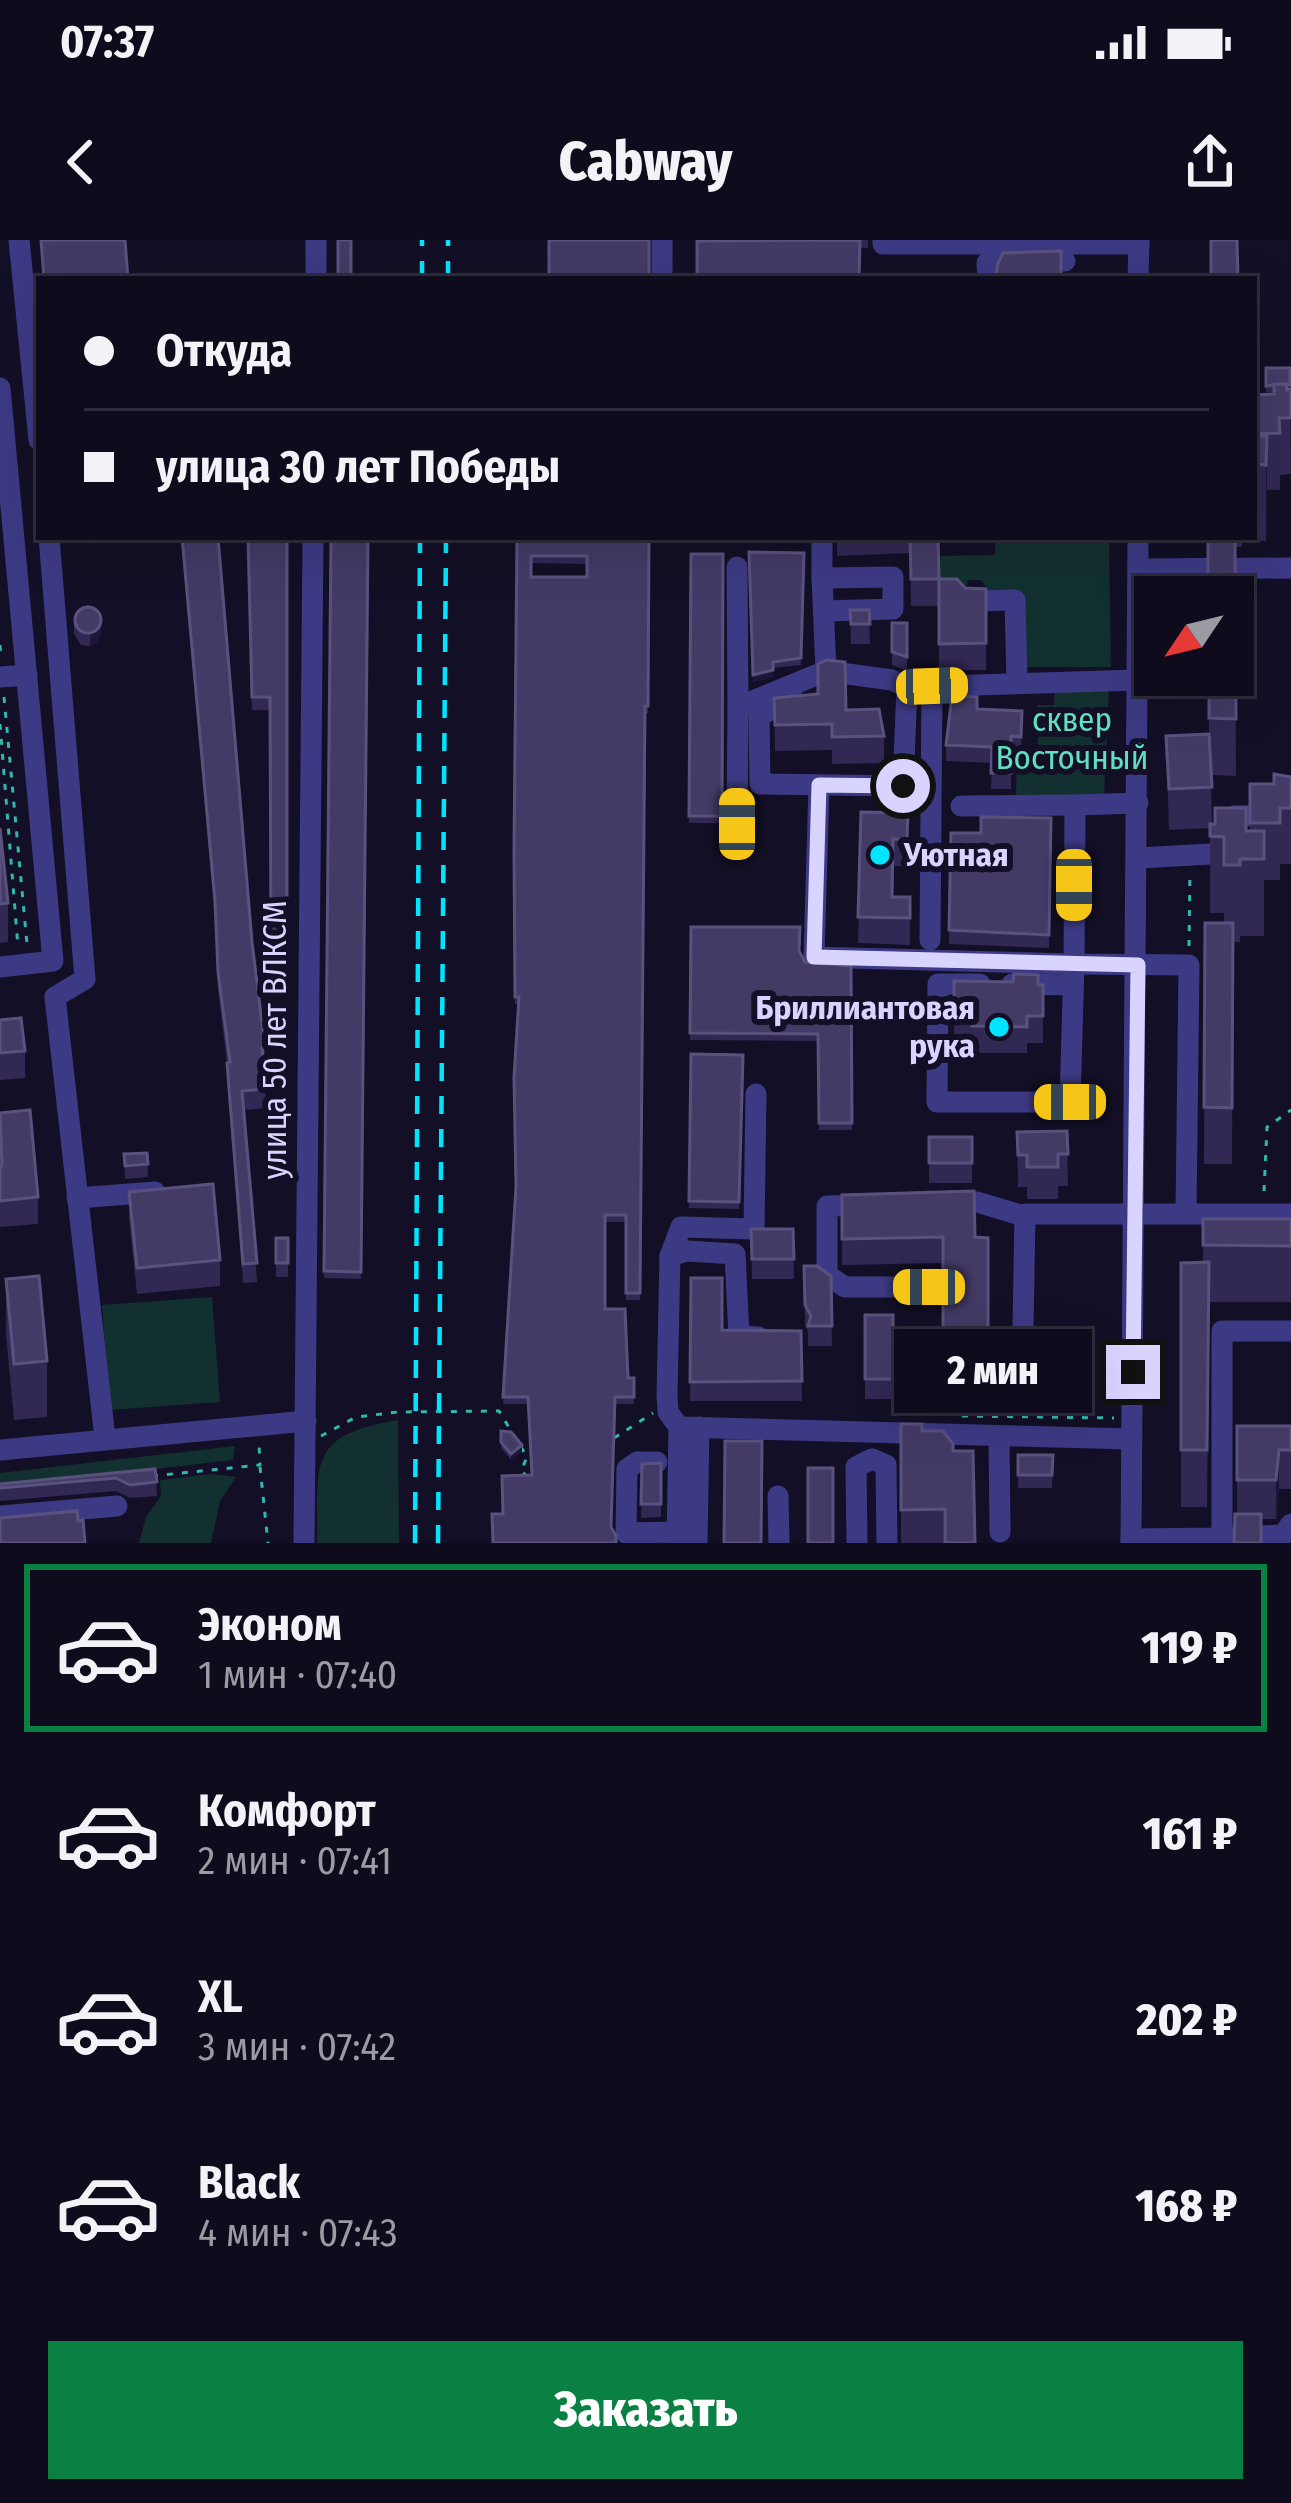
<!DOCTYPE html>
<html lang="ru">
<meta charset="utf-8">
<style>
:root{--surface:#0e0b1c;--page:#1c1929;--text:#f1f3f6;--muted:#9b9ba3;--line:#2e2b3b;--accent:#0b8043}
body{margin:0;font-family:"Fira Sans Condensed",sans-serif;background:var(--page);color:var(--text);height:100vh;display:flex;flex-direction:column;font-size:45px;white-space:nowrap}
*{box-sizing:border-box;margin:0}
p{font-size:39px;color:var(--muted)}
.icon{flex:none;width:66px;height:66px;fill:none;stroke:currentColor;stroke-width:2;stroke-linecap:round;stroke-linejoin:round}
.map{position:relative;height:1303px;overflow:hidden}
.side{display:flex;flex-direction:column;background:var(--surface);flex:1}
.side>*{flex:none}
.hud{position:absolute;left:36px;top:36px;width:1221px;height:264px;border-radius:0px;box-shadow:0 12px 48px #0002,0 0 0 3px var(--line);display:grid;align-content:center;height:264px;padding:0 48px;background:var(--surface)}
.needle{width:78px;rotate:235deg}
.tools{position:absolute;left:1134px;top:336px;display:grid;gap:24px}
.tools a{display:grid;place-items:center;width:120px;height:120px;border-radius:0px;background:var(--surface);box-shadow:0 12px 48px #0002,0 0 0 3px var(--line);font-size:60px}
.end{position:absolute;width:54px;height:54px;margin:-27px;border:15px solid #d9d4ff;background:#111;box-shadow:0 0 0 6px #111}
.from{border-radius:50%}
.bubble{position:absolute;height:84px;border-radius:0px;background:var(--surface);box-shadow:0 12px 48px #0002,0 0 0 3px var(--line);font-size:39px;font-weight:800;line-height:84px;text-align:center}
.car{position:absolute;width:36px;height:72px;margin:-36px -18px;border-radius:15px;box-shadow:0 0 9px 3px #0007;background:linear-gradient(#f5c518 24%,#345 0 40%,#f5c518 0 76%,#345 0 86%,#f5c518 0)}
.hud b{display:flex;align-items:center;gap:42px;height:114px;font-size:45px}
.hud b+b{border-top:3px solid var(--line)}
.hud i{width:30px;height:30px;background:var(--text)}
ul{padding:21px 0 0;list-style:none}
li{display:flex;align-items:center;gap:36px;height:168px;margin:0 24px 18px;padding:0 24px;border:6px solid transparent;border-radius:0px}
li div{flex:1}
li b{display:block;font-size:45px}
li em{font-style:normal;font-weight:800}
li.current{border-color:var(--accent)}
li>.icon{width:108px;height:108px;stroke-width:1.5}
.button{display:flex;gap:24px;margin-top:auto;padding:24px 48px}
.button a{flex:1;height:138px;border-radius:0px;background:var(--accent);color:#fff;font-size:48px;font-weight:800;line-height:138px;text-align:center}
.status{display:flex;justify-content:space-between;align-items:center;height:84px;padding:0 60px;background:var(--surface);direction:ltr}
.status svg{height:33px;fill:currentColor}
header{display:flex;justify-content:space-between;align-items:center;height:156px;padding:0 48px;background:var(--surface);font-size:54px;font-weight:800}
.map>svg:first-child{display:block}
</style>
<div class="status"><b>07:37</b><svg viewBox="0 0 49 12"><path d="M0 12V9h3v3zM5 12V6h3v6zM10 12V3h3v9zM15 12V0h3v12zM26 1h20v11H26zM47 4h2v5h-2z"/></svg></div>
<header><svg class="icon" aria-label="back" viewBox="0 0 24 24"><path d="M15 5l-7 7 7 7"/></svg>Cabway<svg class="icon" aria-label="share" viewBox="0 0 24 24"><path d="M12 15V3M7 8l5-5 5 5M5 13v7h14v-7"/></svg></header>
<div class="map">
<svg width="1291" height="1303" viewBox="0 0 1291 1303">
<rect width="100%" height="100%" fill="#130f26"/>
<!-- green -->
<g fill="#12302f">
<polygon points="995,297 1109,297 1111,427 1025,427 1023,357 990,352 981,340 968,340 963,366 939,366 938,316 995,315"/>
<polygon points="1109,449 1104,556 1016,555 1017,522 1038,521 1037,465 1054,465 1055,450"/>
<polygon points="212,1057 220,1162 110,1170 102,1065"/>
<path d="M398 1180 399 1303H317C318 1223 307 1195 398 1180Z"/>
<polygon points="235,1206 233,1220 0,1247 0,1233"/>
<polygon points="212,1234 236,1237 220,1261 211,1303 139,1303 146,1277 161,1256 160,1240"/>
</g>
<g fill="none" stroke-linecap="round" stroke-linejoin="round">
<!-- path -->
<g stroke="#2fb8b0" stroke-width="3" stroke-dasharray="6 9" stroke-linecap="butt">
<polyline points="0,405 1,417"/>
<polyline points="4,457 27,704"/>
<polyline points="0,484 18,707"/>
<polyline points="1189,706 1190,631"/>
<polyline points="1264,951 1267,887 1291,870"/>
<polyline points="962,1176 1114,1178"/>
<polyline points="321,1196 356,1177 398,1172 499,1171 527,1217 521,1231 527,1236"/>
<polyline points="614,1198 653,1173"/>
<polyline points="260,1227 268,1303"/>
<polyline points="152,1236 260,1225 259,1205"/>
</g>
<!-- minor -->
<g stroke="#3d3a85" stroke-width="21">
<polyline points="19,0 39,200"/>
<polyline points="662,0 662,39"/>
<polyline points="883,0 883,4 1139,4"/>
<polyline points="316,39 316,0"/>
<polyline points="988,39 987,23 1065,21"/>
<polyline points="1138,39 1139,0"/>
<polyline points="0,148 53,721 0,727"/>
<polyline points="49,297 85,739 55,757 105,1198"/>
<polyline points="822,297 822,338 893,337 893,369 824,371"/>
<polyline points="737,327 738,467 826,431"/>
<polyline points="1138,329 1291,328"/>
<polyline points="822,338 826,431 892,440 907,447 1138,440"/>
<polyline points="971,361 1015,360 1017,443"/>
<polyline points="0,437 27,435"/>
<polyline points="795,444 783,465 759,475 760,544 903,546 907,447"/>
<polyline points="819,545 814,717 1074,724 1070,862 937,862 938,744 980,744"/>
<polyline points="1138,563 1075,565 1074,724 1189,725 1186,973"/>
<polyline points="961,566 1075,565"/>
<polyline points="737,584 738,467"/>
<polyline points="1138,618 1229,613 1234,576 1278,575"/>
<polyline points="930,700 932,446"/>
<polyline points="1012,744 1072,745"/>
<polyline points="77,958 155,952"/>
<polyline points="949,963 977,962 1024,976"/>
<polyline points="870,965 827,966 827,1035 845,1047 929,1047"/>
<polyline points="670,1016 687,1011 735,1014 739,1096 758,1097"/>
<polyline points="1023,1089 1025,974 1291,974"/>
<polyline points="679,1187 1132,1199"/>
<polyline points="679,1187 668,1172 667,1155 670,1016 681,987 754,989 756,854"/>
<polyline points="999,1196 1000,1292"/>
<polyline points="0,1210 306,1181"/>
<polyline points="872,1219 886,1225 887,1303"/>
<polyline points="657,1222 637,1222 627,1229 626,1293 677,1292"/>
<polyline points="778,1256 779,1303"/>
<polyline points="0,1276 117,1266"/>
<polyline points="1235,1297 1283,1295 1291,1284"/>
<polyline points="1131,1299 1222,1298 1222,1091 1291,1091"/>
<polyline points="304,1303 313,297"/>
<polyline points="677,1303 679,1187"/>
<polyline points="697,1303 699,1187"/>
<polyline points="857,1303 856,1227 872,1219"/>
<polyline points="1131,1303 1138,297"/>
</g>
<!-- rail -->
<g stroke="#00e5ff" stroke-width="4.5" stroke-dasharray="18 15" stroke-linecap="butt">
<polyline points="422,39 422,0"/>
<polyline points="448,39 448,0"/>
<polyline points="415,1303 420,297"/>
<polyline points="438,1303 446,297"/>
</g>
</g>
<!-- wall -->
<g fill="#312854" fill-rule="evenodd">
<polygon points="757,0 868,0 868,8 757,1"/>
<polygon points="1266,128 1290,128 1291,234 1280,235 1280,250 1267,250 1266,301 1242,300 1242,307 1235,307 1236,536 1211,535 1212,584 1250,591 1250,544 1274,544 1291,537 1291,624 1280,624 1280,640 1264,640 1264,696 1240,696 1240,702 1233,702 1232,924 1204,924 1205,683 1224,683 1224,673 1210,673 1210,588 1169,590 1166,496 1209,494 1208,298 1254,297 1254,194 1274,154 1274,152 1266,152"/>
<polygon points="181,297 218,297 252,702 265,807 264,826 266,868 244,870 257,1042 243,1043 227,841 227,823 218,750 215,680"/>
<polygon points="238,297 287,297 287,721 271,721 270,470 252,470 248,300 238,300"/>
<polygon points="331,297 368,297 361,1039 324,1038"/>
<path d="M517 297H649L648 473H645L640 1060H626V982H605L604 1030 605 1069 628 1138H634V1164H615L503 1274 532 1235 528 1164H503L516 947 519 764H515L514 617ZM531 323 587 324V337H531Z"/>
<polygon points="837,297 938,297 939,339 965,348 986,349 986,430 939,430 939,366 911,366 910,313 837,316"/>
<polygon points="749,312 804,313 801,425 773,428 773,437 753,442"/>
<polygon points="691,314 723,314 722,583 689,583"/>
<polygon points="850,370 869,370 870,404 851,404"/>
<polygon points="74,380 101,393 98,402 90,406 81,405 74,394"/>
<polygon points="892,383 907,383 907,431 892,425"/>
<polygon points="774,458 846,470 884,496 884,523 832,524 832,510 775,511"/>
<polygon points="1022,471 1021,513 1011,512 1011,549 991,549 992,523 946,521 946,505"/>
<polygon points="861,572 908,573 907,626 893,626 892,657 910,657 910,705 858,703"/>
<polygon points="1051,578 1049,708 949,704 951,593 981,593"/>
<polygon points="0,588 8,663 8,702 0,703"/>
<polygon points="691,687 799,711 805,722 851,726 852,890 819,890 818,801 690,800"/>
<polygon points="954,741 1043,745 1043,803 1027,803 1027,813 972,813 972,803 954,803"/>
<polygon points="0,780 25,811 25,838 0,840"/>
<polygon points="691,814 743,815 739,969 689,968"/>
<polygon points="0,873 38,957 38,984 0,987"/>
<polygon points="1067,891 1068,946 1058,946 1058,959 1027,959 1027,947 1018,947 1017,892"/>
<rect x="929" y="897" width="43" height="46"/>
<polygon points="147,913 148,937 125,939 124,914"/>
<polygon points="129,952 220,1020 220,1046 137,1054 129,978"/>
<polygon points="842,955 975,997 988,998 988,1115 958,1114 958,1161 933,1161 932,1090 943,1090 943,1023 842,1025"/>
<polygon points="1203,979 1291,979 1291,1062 1209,1062 1207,1267 1181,1267 1181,1023 1203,1022"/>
<polygon points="751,989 793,989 794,1039 752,1039"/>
<rect x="276" y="998" width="12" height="39"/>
<polygon points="804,1026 831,1036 832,1106 808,1106 808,1091 805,1085"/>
<polygon points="691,1038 722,1090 801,1091 802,1161 690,1161"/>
<polygon points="6,1039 47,1121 47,1177 14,1180 6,1095"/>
<rect x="865" y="1075" width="28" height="84"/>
<polygon points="901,1184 922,1191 953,1211 975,1303 901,1303"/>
<polygon points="1237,1186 1291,1186 1291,1249 1279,1249 1276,1279 1261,1279 1237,1274"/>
<polygon points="501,1202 522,1212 511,1220 501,1208"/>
<polygon points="1018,1215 1053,1215 1052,1248 1018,1248"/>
<polygon points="661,1223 661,1277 641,1278 642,1224"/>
<polygon points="155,1229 157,1256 130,1258 116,1251 0,1261 0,1244"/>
</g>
<!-- shaded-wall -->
<g fill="#1d163a">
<polygon points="1267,196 1267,273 1266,301 1266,225"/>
<polygon points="101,380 101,393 98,402 90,406 90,393"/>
<polygon points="773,430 773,437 753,442 753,435"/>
<polygon points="522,1205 522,1212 511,1220 511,1214"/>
<polygon points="1279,1210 1279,1249 1276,1279 1276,1240"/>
</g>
<!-- building -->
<g fill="#433a66" stroke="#5a527e" stroke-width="3" fill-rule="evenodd">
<polygon points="41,0 125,0 128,39 44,39"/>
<rect x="338" y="0" width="13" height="39"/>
<rect x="549" y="0" width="100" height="39"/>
<polygon points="860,0 859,39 697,39 697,1"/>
<polygon points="1211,0 1237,0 1238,39 1211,39"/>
<polygon points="1061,11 1061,39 997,39 997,26 1003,13"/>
<polygon points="1266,128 1290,128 1290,145 1286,144 1266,146"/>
<polygon points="1274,144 1286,144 1287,150 1291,149 1291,178 1279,178 1280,193 1254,194 1254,155 1274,154"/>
<polygon points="1254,196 1267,196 1266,225 1254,224"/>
<polygon points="182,297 218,297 252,702 265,807 262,808 266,849 242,851 257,1023 243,1024 227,823 230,822 218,732 215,661"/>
<polygon points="248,297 287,297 287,708 271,708 270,457 252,457"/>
<polygon points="331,297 368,297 361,1032 324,1031"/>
<path d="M517 297H649L648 466H645L640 1053H626V975H605V1069H625L628 1138H634V1157H615L611 1287 616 1296V1303H493L492 1274H503L502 1236 532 1235 528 1157H503L516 946 514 838 519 757H515L514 610ZM531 316H587V337H531Z"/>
<polygon points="910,297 938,297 939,339 911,339"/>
<polygon points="1235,297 1236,479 1209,478 1209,435 1233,435 1233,357 1208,357 1208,298"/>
<polygon points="749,312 804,313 801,418 773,422 773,430 753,435"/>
<polygon points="691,314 723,314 722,576 689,576"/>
<polygon points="939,339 957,339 965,348 986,349 986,403 939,404"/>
<circle cx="88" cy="380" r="13"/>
<polygon points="850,370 869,370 870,384 851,384"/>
<polygon points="892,383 907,383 907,417 892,412"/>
<polygon points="827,420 845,422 846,470 879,469 884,496 832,497 832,484 775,485 774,458 818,454 818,424"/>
<polygon points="952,456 977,457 977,469 1022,471 1021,497 1011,496 1011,533 991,533 992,507 946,505"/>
<polygon points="1209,494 1212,547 1169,549 1166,496"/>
<polygon points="1274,534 1291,537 1291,568 1280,568 1280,583 1250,583 1250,544 1274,544"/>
<polygon points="1215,568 1246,568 1246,591 1264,591 1264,619 1240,619 1240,625 1224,625 1224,597 1210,596 1210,584 1215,584"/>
<polygon points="861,572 908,573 907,600 893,599 892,657 910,657 910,678 858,677"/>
<polygon points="981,577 1051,578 1049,695 949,690 951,593 981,593"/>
<polygon points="0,588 8,663 0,664"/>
<polygon points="1205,683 1233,683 1232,868 1204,867"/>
<polygon points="691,687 800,687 799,711 805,722 851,726 852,883 819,883 818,794 690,793"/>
<polygon points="1014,734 1038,735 1038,745 1043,745 1043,776 1027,776 1027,787 972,786 972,777 954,776 954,741 1013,742"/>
<polygon points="21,778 25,811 0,813 0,780"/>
<polygon points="691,814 743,815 739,962 689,961"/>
<polygon points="30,870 38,957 0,961 0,926 2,926 0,873"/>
<polygon points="1067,891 1068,914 1058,914 1058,927 1027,927 1027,915 1018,915 1017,892"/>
<rect x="929" y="897" width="43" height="26"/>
<polygon points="147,913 148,924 125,926 124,914"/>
<polygon points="213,944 220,1020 137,1028 129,952"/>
<polygon points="974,951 975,997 988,998 988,1089 957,1088 958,1135 933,1135 932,1090 943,1090 943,997 842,999 842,955"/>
<polygon points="1203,979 1291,979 1291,1006 1203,1005"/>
<polygon points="751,989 793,989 794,1019 752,1019"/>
<rect x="276" y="998" width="12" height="25"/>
<polygon points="1209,1022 1207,1210 1181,1210 1181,1023"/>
<polygon points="804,1026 817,1026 831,1036 832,1086 808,1086 811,1076 805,1065"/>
<polygon points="39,1036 47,1121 14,1124 6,1039"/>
<polygon points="691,1038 722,1038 722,1090 801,1091 802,1141 690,1142"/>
<rect x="865" y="1075" width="28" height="64"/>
<polygon points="901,1184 922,1184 922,1191 943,1191 953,1204 953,1211 973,1211 975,1303 945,1303 945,1269 901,1270"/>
<polygon points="1237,1186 1291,1186 1291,1210 1279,1210 1276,1240 1237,1240"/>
<polygon points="501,1191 511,1192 522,1205 511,1214 501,1202"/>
<polygon points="725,1201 762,1201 761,1303 724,1303"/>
<polygon points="1018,1215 1053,1215 1052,1235 1018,1235"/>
<polygon points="661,1223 661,1264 641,1264 642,1224"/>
<rect x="808" y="1228" width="25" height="75"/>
<polygon points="155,1229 157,1242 130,1245 116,1238 0,1248 0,1244"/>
<polygon points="77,1271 78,1281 83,1280 85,1303 0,1303 0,1278"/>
<polygon points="1235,1274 1261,1274 1261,1303 1234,1303"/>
</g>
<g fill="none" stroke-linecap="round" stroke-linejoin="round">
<!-- route -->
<polyline stroke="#d9d4ff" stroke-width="15" points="903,546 819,545 814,717 1138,725 1133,1132"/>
</g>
<!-- markers -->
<g fill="#00e5ff" stroke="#130f26" stroke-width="4.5">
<circle cx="880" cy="615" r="12"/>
<circle cx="999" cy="787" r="12"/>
</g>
<g text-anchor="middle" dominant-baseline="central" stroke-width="12" stroke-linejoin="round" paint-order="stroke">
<!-- park labels -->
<g font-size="33" fill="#5fe0c0" stroke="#130f26">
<text x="1072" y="480">сквер<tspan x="1072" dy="38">Восточный</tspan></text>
</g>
<!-- poi labels -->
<g font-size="33" font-weight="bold" fill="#d9d4ff" stroke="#130f26" text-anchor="start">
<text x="904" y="615">Уютная</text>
<text x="975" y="768" text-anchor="end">Бриллиантовая<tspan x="975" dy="38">рука</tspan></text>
</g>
<!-- street labels -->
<g font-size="33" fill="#d9d4ff" stroke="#130f26">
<text transform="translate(275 800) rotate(-90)">улица 50 лет ВЛКСМ</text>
</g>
</g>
</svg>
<div class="tools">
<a><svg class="needle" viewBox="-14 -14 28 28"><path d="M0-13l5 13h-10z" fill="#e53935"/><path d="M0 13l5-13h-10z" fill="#9b9ba3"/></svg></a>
</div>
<i class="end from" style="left:903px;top:546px"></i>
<i class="end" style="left:1133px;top:1132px"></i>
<div class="bubble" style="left:894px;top:1089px;width:198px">2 мин</div>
<i class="car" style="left:932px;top:446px;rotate:88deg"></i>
<i class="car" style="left:737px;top:584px;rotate:0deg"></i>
<i class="car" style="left:1074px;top:645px;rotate:180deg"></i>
<i class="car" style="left:1070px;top:862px;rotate:270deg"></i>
<i class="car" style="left:929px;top:1047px;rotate:270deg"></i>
<div class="hud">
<b><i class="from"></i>Откуда</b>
<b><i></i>улица 30 лет Победы</b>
</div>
</div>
<section class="side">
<ul>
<li class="current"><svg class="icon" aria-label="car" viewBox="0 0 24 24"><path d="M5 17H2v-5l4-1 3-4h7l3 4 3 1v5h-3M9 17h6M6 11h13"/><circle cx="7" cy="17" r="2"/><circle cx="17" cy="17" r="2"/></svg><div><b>Эконом</b><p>1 мин · 07:40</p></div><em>119 ₽</em></li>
<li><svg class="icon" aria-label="car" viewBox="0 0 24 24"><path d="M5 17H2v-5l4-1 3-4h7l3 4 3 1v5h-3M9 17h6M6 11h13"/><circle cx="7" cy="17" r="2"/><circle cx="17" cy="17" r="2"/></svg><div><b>Комфорт</b><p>2 мин · 07:41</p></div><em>161 ₽</em></li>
<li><svg class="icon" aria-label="car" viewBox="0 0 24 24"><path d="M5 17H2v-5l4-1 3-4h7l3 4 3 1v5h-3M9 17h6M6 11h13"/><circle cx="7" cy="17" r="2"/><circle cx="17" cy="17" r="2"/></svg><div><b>XL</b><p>3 мин · 07:42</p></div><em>202 ₽</em></li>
<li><svg class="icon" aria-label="car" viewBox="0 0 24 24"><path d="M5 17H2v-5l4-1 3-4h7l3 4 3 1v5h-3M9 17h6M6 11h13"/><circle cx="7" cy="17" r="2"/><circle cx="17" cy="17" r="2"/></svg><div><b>Black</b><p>4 мин · 07:43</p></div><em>168 ₽</em></li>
</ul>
<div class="button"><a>Заказать</a></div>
</section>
